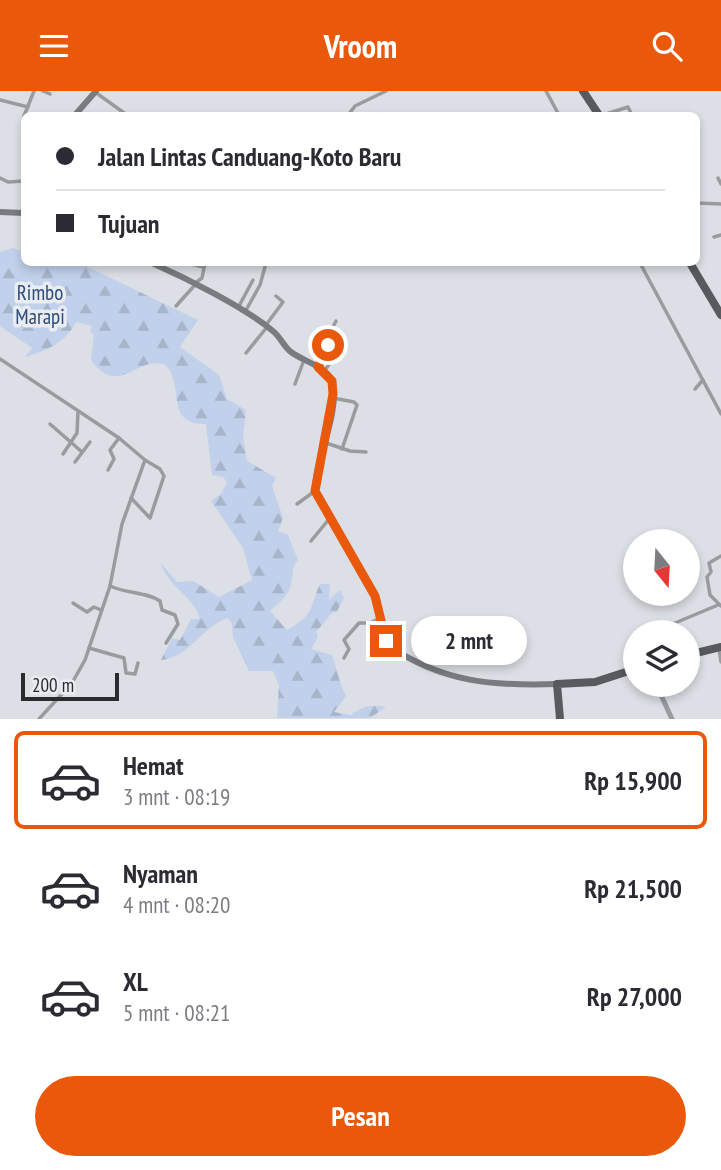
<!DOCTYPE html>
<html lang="id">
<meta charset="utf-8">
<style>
:root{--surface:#fff;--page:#f7f7f7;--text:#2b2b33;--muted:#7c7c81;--line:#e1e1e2;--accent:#ea580c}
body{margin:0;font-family:"PT Sans Narrow",sans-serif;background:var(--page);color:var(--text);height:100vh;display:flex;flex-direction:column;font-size:26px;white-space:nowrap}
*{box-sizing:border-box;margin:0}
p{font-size:23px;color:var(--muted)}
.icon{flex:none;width:38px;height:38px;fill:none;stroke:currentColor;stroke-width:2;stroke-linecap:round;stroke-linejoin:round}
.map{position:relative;height:628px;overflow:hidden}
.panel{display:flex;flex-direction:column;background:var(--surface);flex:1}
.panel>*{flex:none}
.banner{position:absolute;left:21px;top:21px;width:679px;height:154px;border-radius:10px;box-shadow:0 4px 10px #0003;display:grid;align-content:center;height:154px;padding:0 35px;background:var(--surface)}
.needle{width:46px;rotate:162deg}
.buttons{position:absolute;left:623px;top:438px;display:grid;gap:14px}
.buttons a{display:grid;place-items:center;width:77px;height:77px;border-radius:50%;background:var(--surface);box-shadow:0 4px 10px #0003;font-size:35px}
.scale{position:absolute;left:21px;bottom:18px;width:98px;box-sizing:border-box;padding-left:7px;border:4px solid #292b2d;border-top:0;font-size:19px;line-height:24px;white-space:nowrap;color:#292b2d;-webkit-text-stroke:5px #e9edf2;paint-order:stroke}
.end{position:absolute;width:32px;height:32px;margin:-16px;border:9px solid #ea580c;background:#fff;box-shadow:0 0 0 4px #fff}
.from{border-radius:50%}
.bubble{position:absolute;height:49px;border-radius:24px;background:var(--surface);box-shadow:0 4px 10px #0003;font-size:23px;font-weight:800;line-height:49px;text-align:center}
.banner b{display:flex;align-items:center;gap:24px;height:66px;font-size:26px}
.banner b+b{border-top:2px solid var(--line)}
.banner i{width:18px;height:18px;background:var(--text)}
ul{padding:12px 0 0;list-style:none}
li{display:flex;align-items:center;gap:21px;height:98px;margin:0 14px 10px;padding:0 21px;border:4px solid transparent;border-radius:10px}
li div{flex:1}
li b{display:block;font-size:26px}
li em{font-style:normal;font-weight:800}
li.selected{border-color:var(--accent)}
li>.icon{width:63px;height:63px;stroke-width:1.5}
.cta{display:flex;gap:14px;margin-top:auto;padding:14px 35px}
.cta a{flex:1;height:80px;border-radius:42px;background:var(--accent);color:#fff;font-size:28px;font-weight:800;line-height:80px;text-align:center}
header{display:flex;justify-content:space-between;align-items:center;height:91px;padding:0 35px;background:var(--accent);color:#fff;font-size:32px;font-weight:800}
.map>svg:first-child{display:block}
</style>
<header><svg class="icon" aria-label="menu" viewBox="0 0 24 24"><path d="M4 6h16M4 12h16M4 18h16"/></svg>Vroom<svg class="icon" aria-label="search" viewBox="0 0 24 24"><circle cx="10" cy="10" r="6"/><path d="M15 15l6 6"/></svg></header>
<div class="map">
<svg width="721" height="628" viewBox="0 0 721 628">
<defs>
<pattern id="forest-firs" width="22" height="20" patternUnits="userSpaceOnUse" patternTransform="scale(1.75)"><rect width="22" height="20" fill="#c2d1eb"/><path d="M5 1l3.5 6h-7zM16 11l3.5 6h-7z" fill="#a7b4ca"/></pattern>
</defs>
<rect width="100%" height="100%" fill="#dcdfe5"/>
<!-- forest -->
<path fill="url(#forest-firs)" d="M13 157 24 161V172H89L88 176 198 229 180 256 219 284 227 308 246 319 243 345 247 370 276 387 272 395 283 427 278 440 288 444 298 469C290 479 294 486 290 497 286 507 278 513 270 520L287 539C316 522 308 519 320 493H330L329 509 340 499 344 507 336 522 333 521 316 541 318 546 311 558 332 564C337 579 339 591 346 605L334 621 351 624C363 614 370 614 386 616L370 627H277L279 594 273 580H249L233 546 232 533 228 527C201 536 191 566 161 569L172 547 180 549 191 528H200C194 505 171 500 160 471L177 491 193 490 219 506 252 489 243 457 211 410 222 402 227 391 223 386 212 384 206 333C163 334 186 293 165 274 138 263 119 308 91 269L94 244 90 240 92 235 76 231C66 251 47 260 25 266L32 257 0 235V161Z"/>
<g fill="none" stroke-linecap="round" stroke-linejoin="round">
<!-- minor -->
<g stroke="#9a9b9e" stroke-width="3.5">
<polyline points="43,0 50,3"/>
<polyline points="546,0 559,24"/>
<polyline points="95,1 127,24"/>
<polyline points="0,9 28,16"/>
<polyline points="348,24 355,15 386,0"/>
<polyline points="603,24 628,16 632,24"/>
<polyline points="24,25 34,0"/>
<polyline points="0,87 8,91 24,90"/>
<polyline points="718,87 721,93"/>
<polyline points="696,112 721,113"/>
<polyline points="714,146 721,144"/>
<polyline points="188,172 203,176"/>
<polyline points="640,172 721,323"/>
<polyline points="194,193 202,187 205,172"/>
<polyline points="176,215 195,194"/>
<polyline points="239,215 253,189"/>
<polyline points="245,221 260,194 266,172"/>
<polyline points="266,234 283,211 276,205"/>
<polyline points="246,262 267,236"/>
<polyline points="0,268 119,347 145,369 122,433 110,495 85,569 72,592 39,628"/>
<polyline points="318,276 329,255 326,249 336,230"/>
<polyline points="325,279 338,261"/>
<polyline points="295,293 304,269"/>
<polyline points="695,298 703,289"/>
<polyline points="333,307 354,311 357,314 342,358"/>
<polyline points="50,333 82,361"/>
<polyline points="326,352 350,360 366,361"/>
<polyline points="63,363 77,342 78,321"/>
<polyline points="75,371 90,351"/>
<polyline points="108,379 114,368 110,359 119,347"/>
<polyline points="131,407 150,427 164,385 160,378 145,369"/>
<polyline points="297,413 315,400"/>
<polyline points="311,450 330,427"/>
<polyline points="721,465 709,472 711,481 707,486 710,504 721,515"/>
<path d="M110 495C127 503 148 501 160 510L162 519 175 524 178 533 166 552"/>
<polyline points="73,512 87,521 94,516 101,519"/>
<polyline points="675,532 718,514"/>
<polyline points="89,557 124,567 126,582 135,583 138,572"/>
<polyline points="719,558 721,571"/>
<polyline points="344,567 349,558 344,549 359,532 370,532 380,527"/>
</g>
<!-- tertiary -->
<polyline stroke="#9a9b9e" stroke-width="5" points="656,593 672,628"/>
<!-- secondary -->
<g stroke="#797b7e" stroke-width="6">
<polyline points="75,24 96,0"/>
<polyline points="0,121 24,122"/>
<path d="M152 172C186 187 246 217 274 241 281 247 284 256 291 261 304 271 330 276 333 294 339 324 314 372 315 400L375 505 389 555C444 592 493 595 557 593"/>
</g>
<!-- trunk -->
<g stroke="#575a5e" stroke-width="8">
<polyline points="583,0 599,24"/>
<polyline points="690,172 721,224"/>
<polyline points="688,564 721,556"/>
<polyline points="560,628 557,593 595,591 635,578"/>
</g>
</g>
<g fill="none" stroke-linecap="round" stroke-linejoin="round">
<!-- route -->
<polyline stroke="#ea580c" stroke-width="9" points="328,254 318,276 332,290 333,303 315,400 375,505 386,550"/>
</g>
<g text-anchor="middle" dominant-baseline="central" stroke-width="7" stroke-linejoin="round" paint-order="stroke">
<!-- park labels -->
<g font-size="21" fill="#2e4b7d" stroke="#e9edf2">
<text x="40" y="201">Rimbo<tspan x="40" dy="24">Marapi</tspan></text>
</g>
</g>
</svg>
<div class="buttons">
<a><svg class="needle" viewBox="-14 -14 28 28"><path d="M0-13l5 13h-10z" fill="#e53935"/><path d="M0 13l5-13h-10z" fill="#7c7c81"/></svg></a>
<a><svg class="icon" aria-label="layers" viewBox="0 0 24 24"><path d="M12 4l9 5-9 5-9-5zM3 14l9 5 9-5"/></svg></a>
</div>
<div class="scale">200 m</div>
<i class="end from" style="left:328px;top:254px"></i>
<i class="end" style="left:386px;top:550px"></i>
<div class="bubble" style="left:411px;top:525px;width:116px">2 mnt</div>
<div class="banner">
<b><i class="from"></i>Jalan Lintas Canduang-Koto Baru</b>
<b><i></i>Tujuan</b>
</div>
</div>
<section class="panel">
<ul>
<li class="selected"><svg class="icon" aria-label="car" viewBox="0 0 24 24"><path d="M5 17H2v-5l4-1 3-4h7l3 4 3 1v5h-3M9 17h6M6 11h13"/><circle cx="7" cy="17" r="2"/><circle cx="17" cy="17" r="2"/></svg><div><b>Hemat</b><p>3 mnt · 08:19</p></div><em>Rp 15,900</em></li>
<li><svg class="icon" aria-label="car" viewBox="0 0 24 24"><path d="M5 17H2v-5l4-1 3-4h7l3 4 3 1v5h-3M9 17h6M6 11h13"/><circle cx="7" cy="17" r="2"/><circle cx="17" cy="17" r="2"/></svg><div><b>Nyaman</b><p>4 mnt · 08:20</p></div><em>Rp 21,500</em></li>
<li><svg class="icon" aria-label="car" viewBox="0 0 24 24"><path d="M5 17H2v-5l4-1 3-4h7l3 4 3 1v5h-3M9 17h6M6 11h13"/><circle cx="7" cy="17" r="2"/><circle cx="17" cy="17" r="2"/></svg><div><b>XL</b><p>5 mnt · 08:21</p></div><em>Rp 27,000</em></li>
</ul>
<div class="cta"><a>Pesan</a></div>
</section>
